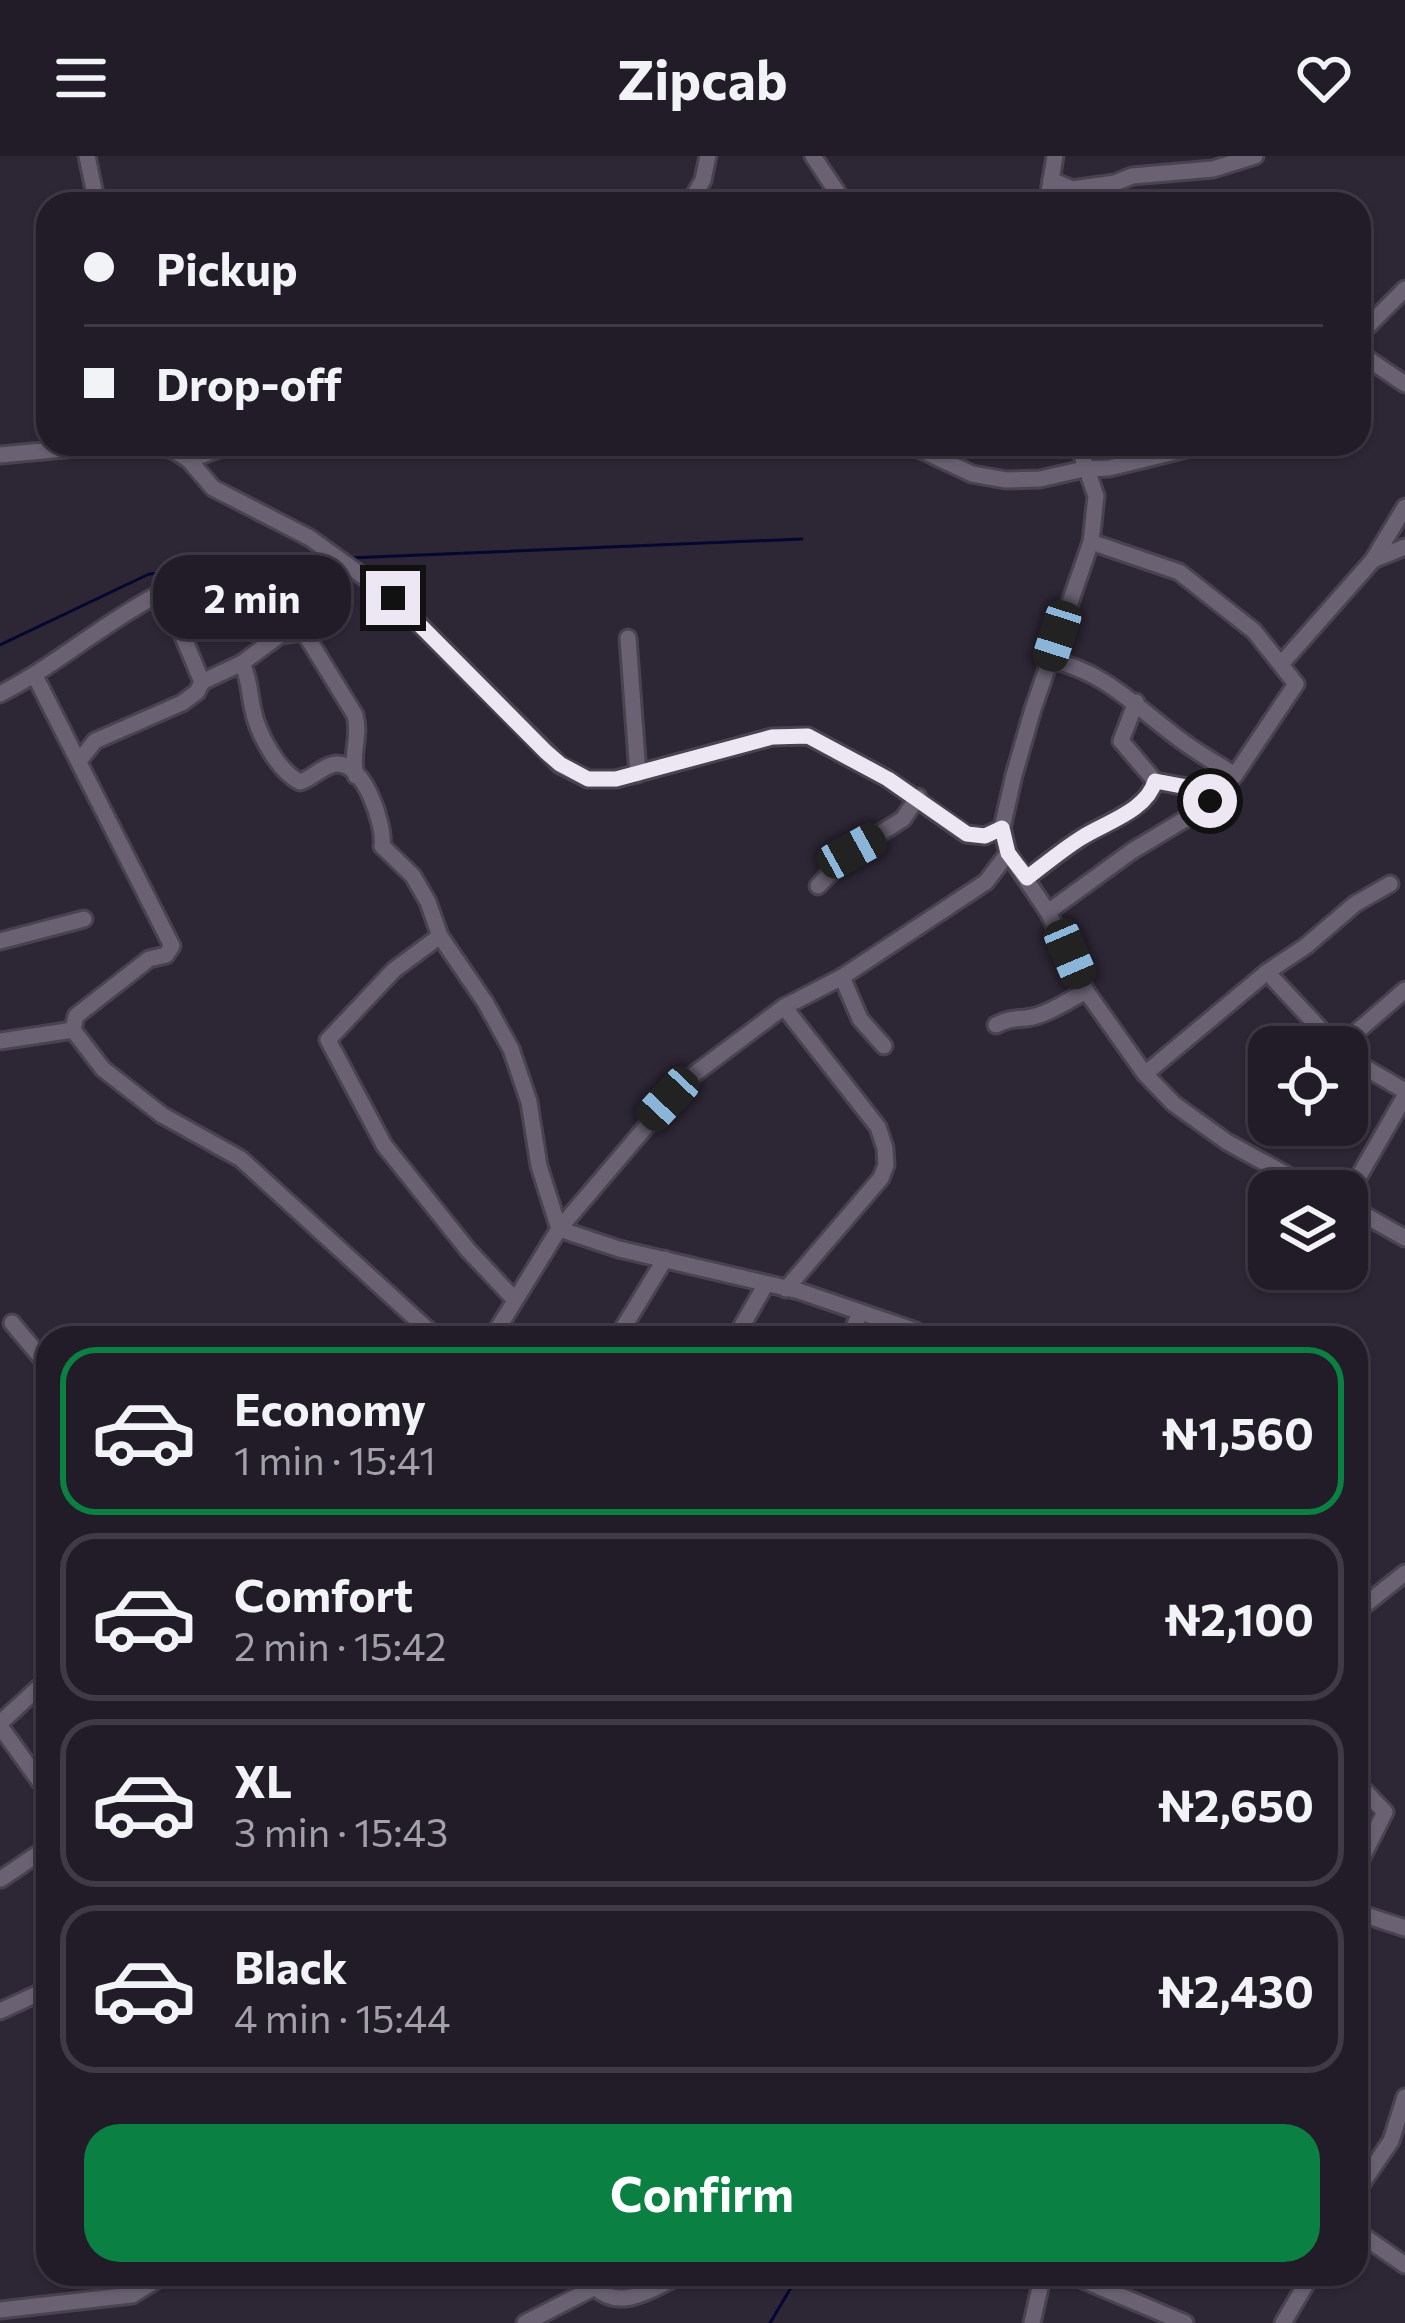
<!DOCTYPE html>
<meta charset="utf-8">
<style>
:root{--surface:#221c28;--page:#2a2530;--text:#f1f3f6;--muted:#a2a1a8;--line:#3f3a45;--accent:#0b8043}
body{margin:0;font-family:Commissioner,sans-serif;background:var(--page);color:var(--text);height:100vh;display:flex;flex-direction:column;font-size:45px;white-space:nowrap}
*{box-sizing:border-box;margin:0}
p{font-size:39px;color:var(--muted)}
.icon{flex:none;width:66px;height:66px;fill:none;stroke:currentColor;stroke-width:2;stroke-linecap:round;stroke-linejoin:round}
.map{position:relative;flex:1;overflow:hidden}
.side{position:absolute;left:36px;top:1170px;width:1332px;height:960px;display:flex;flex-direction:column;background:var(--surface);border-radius:36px;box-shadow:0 3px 9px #0004,0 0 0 3px var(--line)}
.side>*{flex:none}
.banner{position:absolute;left:36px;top:36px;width:1335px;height:264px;border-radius:36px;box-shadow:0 3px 9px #0004,0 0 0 3px var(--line);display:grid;align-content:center;height:264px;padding:0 48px;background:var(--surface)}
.controls{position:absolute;left:1248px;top:870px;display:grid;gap:24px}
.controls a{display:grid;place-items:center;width:120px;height:120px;border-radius:24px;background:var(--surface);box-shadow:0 3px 9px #0004,0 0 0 3px var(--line);font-size:60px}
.end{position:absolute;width:54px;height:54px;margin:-27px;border:15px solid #ece7f2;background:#111;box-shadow:0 0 0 6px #111}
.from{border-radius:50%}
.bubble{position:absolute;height:84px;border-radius:36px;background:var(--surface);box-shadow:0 3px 9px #0004,0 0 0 3px var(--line);font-size:39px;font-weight:700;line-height:84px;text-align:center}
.car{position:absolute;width:36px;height:72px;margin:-36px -18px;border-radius:15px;box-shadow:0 0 9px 3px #0007;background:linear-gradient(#222 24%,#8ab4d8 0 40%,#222 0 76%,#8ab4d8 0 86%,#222 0)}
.banner b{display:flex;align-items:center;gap:42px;height:114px;font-size:45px}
.banner b+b{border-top:3px solid var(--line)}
.banner i{width:30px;height:30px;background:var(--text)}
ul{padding:21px 0 0;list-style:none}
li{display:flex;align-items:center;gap:36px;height:168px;margin:0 24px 18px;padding:0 24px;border:6px solid var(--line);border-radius:36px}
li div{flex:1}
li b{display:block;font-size:45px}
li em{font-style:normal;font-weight:700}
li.on{border-color:var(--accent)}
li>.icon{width:108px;height:108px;stroke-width:1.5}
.action{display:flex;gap:24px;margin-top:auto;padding:24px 48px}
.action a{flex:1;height:138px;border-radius:36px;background:var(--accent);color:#fff;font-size:48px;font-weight:700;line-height:138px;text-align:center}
header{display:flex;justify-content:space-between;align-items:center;height:156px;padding:0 48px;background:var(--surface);font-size:54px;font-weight:700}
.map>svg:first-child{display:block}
</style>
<header><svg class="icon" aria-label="menu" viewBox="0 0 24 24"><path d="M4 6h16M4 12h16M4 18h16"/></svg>Zipcab<svg class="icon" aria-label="heart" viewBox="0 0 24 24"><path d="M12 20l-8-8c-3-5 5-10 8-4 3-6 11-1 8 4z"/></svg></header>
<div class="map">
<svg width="1405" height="2167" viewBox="0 0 1405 2167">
<rect width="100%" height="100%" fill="#2d2635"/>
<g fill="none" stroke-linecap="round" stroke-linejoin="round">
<!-- stream -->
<g stroke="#040831" stroke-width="3">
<polyline points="348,402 802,383"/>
<polyline points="0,489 149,418 327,404"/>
<polyline points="770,2167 799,2118"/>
</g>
<defs>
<g id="minor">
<polyline points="87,0 97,48"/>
<polyline points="813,0 845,48"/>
<polyline points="1051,24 1072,33 1115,27 1132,20 1213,13 1255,0"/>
<polyline points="689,48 703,24 708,0"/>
<polyline points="1047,48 1055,0"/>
<polyline points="1359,179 1405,133"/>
<polyline points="1359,197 1405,228"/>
<polyline points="151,288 173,294 189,304 213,332 310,382 393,442 560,609 588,623 616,623 772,581 808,580 888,623 966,678 985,680 1002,672"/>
<polyline points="1078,288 1096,340 1091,386 1033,553 1014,619 1002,672 1008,697 1048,756 1086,835 1145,918 1174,948 1227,986 1316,1035"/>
<polyline points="917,292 972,318 1006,324 1040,323 1084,313 1109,312 1207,288"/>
<polyline points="0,299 118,288"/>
<polyline points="189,304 233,288"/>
<polyline points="1373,404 1405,391"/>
<polyline points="628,482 638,618"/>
<path d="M1050 504C1104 515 1135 550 1178 582 1196 596 1216 607 1235 619"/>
<path d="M242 507C250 524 249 537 253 554 258 578 278 615 300 626 311 623 324 609 336 608 364 605 385 669 382 690L413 720 428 746 440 780 485 846 511 893 529 946 539 1010 559 1073 619 1093 799 1135 916 1175"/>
<polyline points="1282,507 1373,404 1405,351"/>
<polyline points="35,520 172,790 166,799 149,803 76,860 73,874 103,913 162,959 241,1003 437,1182"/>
<path d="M0 538C55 510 102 468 157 439L172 454 202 526"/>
<path d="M79 605 95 585 182 547 197 536 202 526 242 507 280 479 304 476 355 559C361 581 350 598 356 620"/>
<polyline points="1155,625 1198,633 1211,645"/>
<path d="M1027 722C1044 709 1062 694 1081 682 1104 666 1146 656 1155 625L1121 585 1136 546"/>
<polyline points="818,730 852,695 903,663 918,641"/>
<polyline points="1048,756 1132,695 1202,653 1235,619 1296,528 1254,475 1179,416 1091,386"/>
<polyline points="440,780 394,814 328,884 384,989 468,1094 515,1144"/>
<polyline points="0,785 84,763"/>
<polyline points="1267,816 1337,891"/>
<polyline points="842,821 860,863 884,890"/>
<polyline points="1405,834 1353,879 1347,901 1405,935"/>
<polyline points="784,851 878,971 885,992 886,1009 881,1022 786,1133"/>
<path d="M996 869C1008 863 1013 863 1026 862 1046 860 1069 844 1086 835"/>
<polyline points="0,885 73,874"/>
<polyline points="1145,918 1267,816 1306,790 1355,748 1390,728"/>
<polyline points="1347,1041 1405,940"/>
<polyline points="1347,1049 1405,1082"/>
<polyline points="12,1167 48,1210"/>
<polyline points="492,1182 559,1073 685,925 784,851 842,821 986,726 1008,697"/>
<polyline points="617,1182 665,1103"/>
<polyline points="735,1182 766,1128"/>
<polyline points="850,1182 860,1156"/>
<polyline points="1356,1456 1405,1417"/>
<polyline points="0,1567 48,1523"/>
<polyline points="0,1570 48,1637"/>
<polyline points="1356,1626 1385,1656 1356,1713"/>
<polyline points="1,1723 48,1691"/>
<polyline points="1356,1756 1405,1772"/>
<polyline points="0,1855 48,1833"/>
<polyline points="1356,2036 1391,1985 1405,1941"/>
<polyline points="1356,2075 1405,2109"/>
<polyline points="1069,2118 1185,2167"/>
<path d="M595 2131C621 2157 655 2131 683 2118"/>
<polyline points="0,2154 132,2139 166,2118"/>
<polyline points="525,2167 595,2131 595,2118"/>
<polyline points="1032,2167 1043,2118"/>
<polyline points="1283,2167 1312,2118"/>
</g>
</defs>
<!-- minor casing -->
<use href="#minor" stroke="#49424f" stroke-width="21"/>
<!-- minor -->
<use href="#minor" stroke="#6a6273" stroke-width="15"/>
</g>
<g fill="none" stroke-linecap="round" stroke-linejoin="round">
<!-- route -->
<path stroke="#ece7f2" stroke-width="15" d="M393 442 546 596 560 608 588 623H616L772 581 808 580 888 623 967 678 985 680 1002 672 1008 697 1027 722C1044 709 1062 694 1081 682 1104 667 1147 655 1155 625L1198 633 1210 645"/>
</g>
</svg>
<div class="controls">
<a><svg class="icon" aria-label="locate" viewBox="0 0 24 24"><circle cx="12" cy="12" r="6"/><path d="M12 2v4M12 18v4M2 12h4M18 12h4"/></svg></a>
<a><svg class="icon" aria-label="layers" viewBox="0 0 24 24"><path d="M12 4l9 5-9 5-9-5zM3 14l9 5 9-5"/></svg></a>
</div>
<i class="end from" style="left:1210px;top:645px"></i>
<i class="end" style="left:393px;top:442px"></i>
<div class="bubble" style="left:153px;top:399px;width:198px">2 min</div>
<i class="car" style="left:1057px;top:480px;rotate:198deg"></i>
<i class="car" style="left:852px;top:695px;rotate:61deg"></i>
<i class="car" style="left:1070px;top:798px;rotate:157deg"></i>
<i class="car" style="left:668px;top:943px;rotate:223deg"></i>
<div class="banner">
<b><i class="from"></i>Pickup</b>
<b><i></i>Drop-off</b>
</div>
<section class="side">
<ul>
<li class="on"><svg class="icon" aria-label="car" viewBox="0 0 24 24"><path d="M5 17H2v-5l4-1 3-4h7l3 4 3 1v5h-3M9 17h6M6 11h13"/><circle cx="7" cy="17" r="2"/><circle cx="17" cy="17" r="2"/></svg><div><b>Economy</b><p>1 min · 15:41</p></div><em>₦1,560</em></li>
<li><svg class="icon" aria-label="car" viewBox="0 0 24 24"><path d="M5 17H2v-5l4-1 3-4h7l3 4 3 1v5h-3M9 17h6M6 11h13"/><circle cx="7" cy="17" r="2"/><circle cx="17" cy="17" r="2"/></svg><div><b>Comfort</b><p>2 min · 15:42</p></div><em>₦2,100</em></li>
<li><svg class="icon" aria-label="car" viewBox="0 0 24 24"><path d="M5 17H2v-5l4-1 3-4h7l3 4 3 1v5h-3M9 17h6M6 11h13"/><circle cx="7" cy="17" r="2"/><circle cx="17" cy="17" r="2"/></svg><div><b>XL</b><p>3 min · 15:43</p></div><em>₦2,650</em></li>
<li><svg class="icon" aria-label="car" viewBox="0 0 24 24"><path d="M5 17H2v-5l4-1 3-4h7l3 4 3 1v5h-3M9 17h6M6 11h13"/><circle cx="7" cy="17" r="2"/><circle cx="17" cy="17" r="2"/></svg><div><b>Black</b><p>4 min · 15:44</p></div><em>₦2,430</em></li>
</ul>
<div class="action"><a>Confirm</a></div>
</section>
</div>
